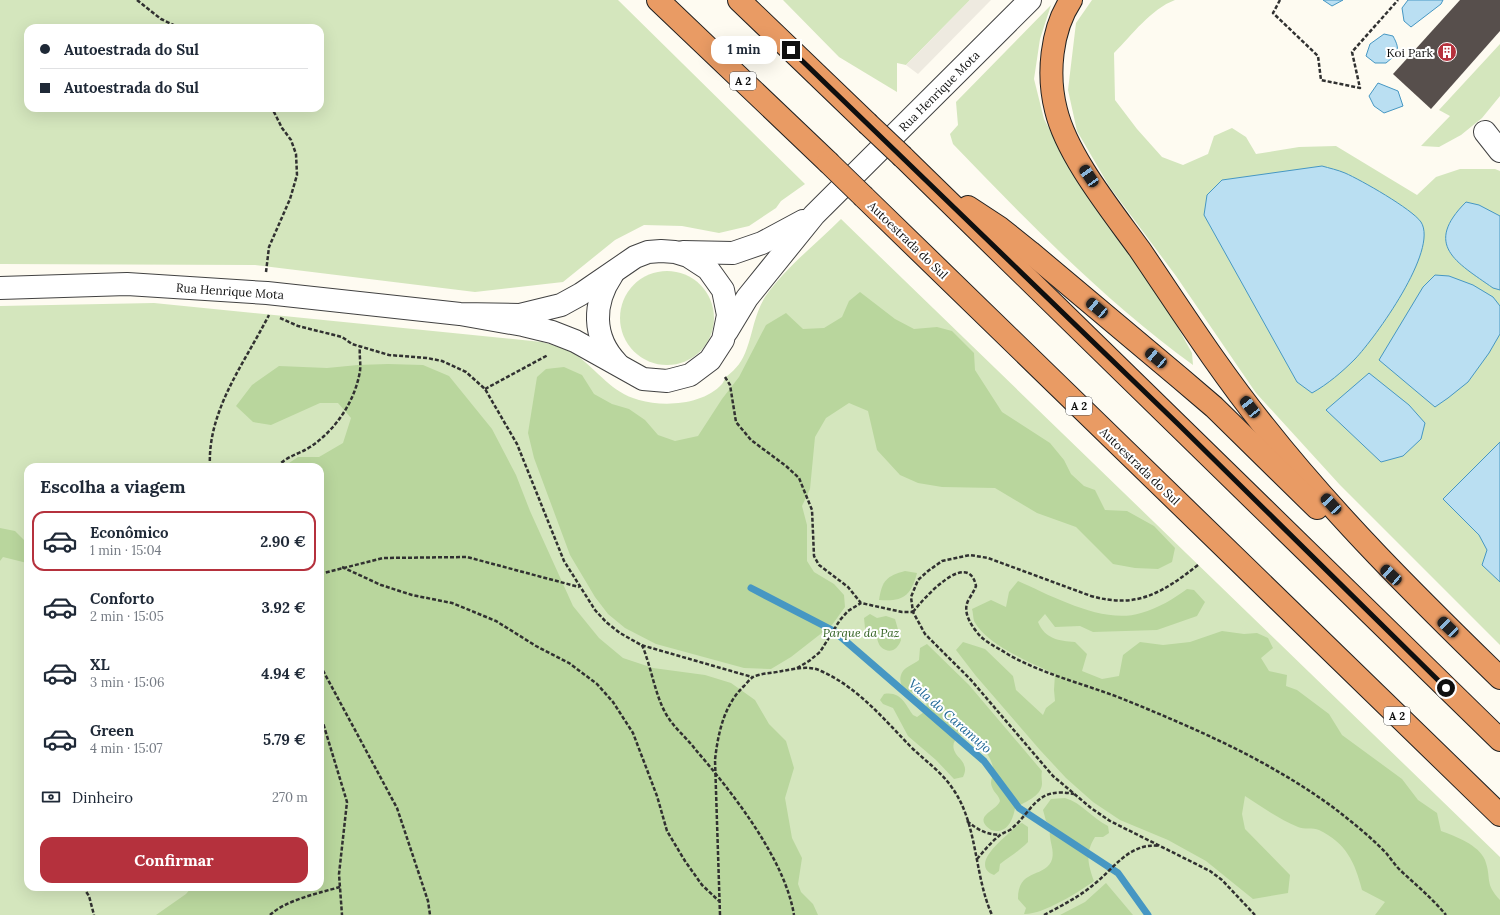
<!DOCTYPE html>
<html lang="pt">
<meta charset="utf-8">
<style>
:root{--surface:#fff;--page:#f2f2f3;--text:#1f2937;--muted:#747a83;--line:#e0e1e3;--accent:#b5313d}
body{margin:0;font-family:Lora,serif;background:var(--page);color:var(--text);height:100vh;display:flex;flex-direction:column;font-size:15px;white-space:nowrap}
*{box-sizing:border-box;margin:0}
p{font-size:13px;color:var(--muted)}
.icon{flex:none;width:22px;height:22px;fill:none;stroke:currentColor;stroke-width:2;stroke-linecap:round;stroke-linejoin:round}
.map{position:relative;flex:1;overflow:hidden}
.side{position:absolute;left:24px;top:463px;width:300px;height:428px;display:flex;flex-direction:column;background:var(--surface);border-radius:12px;box-shadow:0 4px 16px #0002}
.side>*{flex:none}
.top-card{position:absolute;left:24px;top:24px;width:300px;height:88px;border-radius:12px;box-shadow:0 4px 16px #0002;display:grid;align-content:center;height:88px;padding:0 16px;background:var(--surface)}
.end{position:absolute;width:18px;height:18px;margin:-9px;border:5px solid #0f0f0f;background:#fff;box-shadow:0 0 0 2px #fff}
.from{border-radius:50%}
.bubble{position:absolute;height:28px;border-radius:12px;background:var(--surface);box-shadow:0 4px 16px #0002;font-size:13px;font-weight:700;line-height:28px;text-align:center}
.car{position:absolute;width:12px;height:24px;margin:-12px -6px;border-radius:5px;box-shadow:0 0 3px 1px #0007;background:linear-gradient(#222 24%,#8ab4d8 0 40%,#222 0 76%,#8ab4d8 0 86%,#222 0)}
.top-card b{display:flex;align-items:center;gap:14px;height:38px;font-size:15px}
.top-card b+b{border-top:1px solid var(--line)}
.top-card i{width:10px;height:10px;background:var(--text)}
ul{padding:0;list-style:none}
li{display:flex;align-items:center;gap:12px;height:60px;margin:0 8px 6px;padding:0 8px;border:2px solid transparent;border-radius:12px}
li div{flex:1}
li b{display:block;font-size:15px}
li em{font-style:normal;font-weight:700}
li.on{border-color:var(--accent)}
li>.icon{width:36px;height:36px;stroke-width:1.5}
h2{padding:0 16px;font-size:18px;line-height:48px}
.pay{display:flex;align-items:center;gap:10px;height:44px;padding:0 16px;font-size:15px}
.pay p{margin-inline-start:auto}
.primary-button{display:flex;gap:8px;margin-top:auto;padding:8px 16px}
.primary-button a{flex:1;height:46px;border-radius:12px;background:var(--accent);color:#fff;font-size:16px;font-weight:700;line-height:46px;text-align:center}
.map>svg:first-child{display:block}
</style>
<div class="map">
<svg width="1500" height="915" viewBox="0 0 1500 915">
<rect width="100%" height="100%" fill="#fefbf1"/>
<!-- green -->
<g fill="#d4e6bd" fill-rule="evenodd">
<path d="M0 0H618L805 184 781 201 776 208 749 226 719 233 682 226 644 225 615 240 563 282 475 292 255 265 0 264ZM28 28H320V108H28Z"/>
<polygon points="783,0 970,0 906,65 897,63 897,92 839,57"/>
<path d="M1092 0H1175C1151 9 1132 35 1114 53L1115 100 1137 129 1162 157 1183 165 1208 154 1214 136 1232 128 1246 137 1256 154 1299 147 1336 146 1417 195 1436 177 1460 169H1495L1500 171V645L1340 485 1256 393 1176 276 1109 186 1077 131 1068 90 1076 23Z"/>
<path d="M1051 5 1040 39 1034 79 1044 119 1077 181 1166 306 1192 353 1193 365C1105 301 1029 223 953 144L950 134 958 125 956 102Z"/>
<polygon points="1500,44 1500,96 1482,118 1461,135 1439,147 1421,146 1450,116 1439,110"/>
<path d="M841 219 1500 857V915H0V306L154 303 542 342C554 345 566 349 576 355 599 371 610 392 639 400 664 407 703 405 722 384 724 382 724 379 726 377 737 368 742 362 747 348 753 331 755 313 765 297 785 268 816 244 841 219ZM28 467H320V887H28Z"/>
<circle cx="667" cy="318" r="47"/>
</g>
<!-- forest -->
<g fill="#b9d69d">
<polygon points="860,292 895,319 914,329 937,327 952,331 974,353 975,370 1002,412 1050,443 1064,460 1071,474 1084,486 1095,490 1105,510 1127,511 1154,526 1175,548 1172,562 1158,569 1135,568 1113,564 1076,527 1037,513 995,488 942,487 918,483 900,475 877,450 868,411 849,403 826,418 815,437 810,489 802,506 807,525 807,561 814,572 834,584 844,595 845,607 832,625 791,657 771,669 744,668 656,644 625,628 608,614 595,597 570,555 534,458 528,433 537,377 546,369 564,367 582,375 594,394 612,404 629,409 645,420 658,435 675,441 698,436 722,399 739,377 766,325 786,313 803,329 824,328 842,317 849,301"/>
<polygon points="388,364 423,365 449,376 492,429 516,475 530,511 573,606 599,638 623,658 653,668 705,675 731,683 755,700 769,724 786,741 794,768 785,798 792,838 802,858 798,884 801,892 813,904 818,915 156,915 186,894 192,887 320,887 320,467 283,467 298,457 319,457 343,443 351,418 338,403 320,403 271,425 253,422 236,406 252,385 279,366 327,368 358,365"/>
<polygon points="0,528 15,531 28,544 27,563 3,557 0,561"/>
<path d="M905 571 917 573C911 596 903 602 879 600 882 580 887 576 905 571Z"/>
<path d="M1018 581C1052 596 1104 625 1141 613 1159 608 1173 599 1187 589L1194 590 1205 602 1197 616 1157 630 1093 632 1080 626 1055 627 1045 614 1038 622C1045 639 1059 641 1075 642L1087 654 1082 671 1102 679 1119 676 1123 655 1140 642 1163 645 1190 642 1222 631 1244 634 1257 633 1268 638 1273 648 1261 658 1269 671 1287 675 1286 686 1297 690 1329 714 1342 735 1402 779 1418 800 1437 813 1441 831C1455 836 1479 845 1485 860 1492 879 1484 883 1500 900V915H1375L1385 902 1362 890C1355 862 1346 843 1319 830 1313 827 1304 830 1298 827 1279 819 1262 807 1245 796L1242 814 1245 829 1290 875 1288 893 1253 899 1206 861 1168 840 1120 820 1093 802 1066 778 1040 750 976 676 956 650 963 642 985 649 1013 676 1016 690 1043 715 1046 708 1055 701 1054 690 1055 674C1032 663 986 645 974 621 973 617 973 612 972 609L991 600 1006 607 1009 592Z"/>
<path d="M870 614 877 618 886 616 895 619 901 640C898 649 890 655 881 647 878 644 878 639 875 635 873 631 868 631 865 628L864 618Z"/>
<path d="M927 644 969 685 1042 771C1041 776 1042 779 1042 784 1041 797 1024 802 1015 808 1013 821 1006 835 991 830 971 816 997 811 1000 801 999 795 994 793 992 787 989 781 994 776 993 769 993 759 979 741 972 734 961 733 949 740 955 752 957 757 963 760 964 765 966 769 965 773 963 777L954 779 936 760 908 736 893 708 883 704 880 700 884 694C901 691 905 704 913 715L917 717 924 712C929 704 926 697 919 693 906 695 895 683 903 671 907 666 914 664 919 660L920 648Z"/>
<path d="M1065 798C1082 803 1092 818 1108 826L1109 833 1103 837H1095C1085 853 1088 864 1094 881 1079 892 1042 915 1024 914L1026 908 1018 899C1018 869 1042 878 1051 862 1055 854 1051 845 1050 837 1049 833 1051 829 1051 825L1046 821 1043 810 1051 799Z"/>
<path d="M1022 823 1028 827V842C1019 851 1011 856 1000 864L999 871 994 875C966 864 1012 832 1019 824Z"/>
<polygon points="1106,883 1133,915 1060,915 1085,902"/>
</g>
<!-- plaza -->
<polygon fill="#eeeae0" points="970,0 991,0 918,74 906,65"/>
<!-- water -->
<g fill="#badff2" stroke="#4697c3">
<polygon points="1323,0 1343,0 1332,6"/>
<polygon points="1408,0 1443,0 1441,4 1411,27 1404,21 1402,8"/>
<path d="M1384 34 1393 36C1401 51 1398 53 1386 63H1375L1366 56 1370 44Z"/>
<polygon points="1378,83 1398,91 1403,106 1384,113 1374,106 1369,96"/>
<path d="M1322 166C1329 168 1338 170 1345 173 1361 180 1412 209 1421 222 1439 250 1375 338 1355 359 1342 372 1328 384 1312 393L1297 382 1204 215 1207 195 1222 180Z"/>
<path d="M1466 202 1479 205 1500 216V290L1493 288C1456 262 1423 245 1466 202Z"/>
<polygon points="1435,275 1449,276 1473,285 1493,297 1500,306 1500,334 1489,353 1468,382 1448,398 1435,407 1379,360 1423,287"/>
<polygon points="1369,373 1409,405 1425,423 1421,439 1403,456 1381,462 1326,410"/>
<polygon points="1500,442 1500,582 1482,565 1487,550 1479,535 1443,499"/>
</g>
<g fill="none" stroke-linecap="round" stroke-linejoin="round">
<!-- stream -->
<polyline stroke="#4697c3" stroke-width="7" points="751,588 834,631 984,761 1019,808 1118,873 1148,915"/>
</g>
<!-- building -->
<polygon fill="#574f4c" points="1460,0 1500,0 1500,31 1431,109 1393,74"/>
<g fill="none" stroke-linecap="round" stroke-linejoin="round">
<defs>
<g id="minor">
<polyline points="1485,132 1500,151"/>
<polyline points="683,252 733,253 762,243 803,221"/>
<path d="M612 275C593 303 592 337 617 363"/>
<polyline points="0,288 127,284 267,293 460,314 520,315 561,305 581,294 635,257 648,252 661,251 675,252 688,256 708,269 723,290 728,315 723,340 710,360 690,375 667,381 643,379 575,341 552,332 523,325 460,314"/>
<polyline points="727,331 747,298 814,215 1030,0"/>
</g>
<g id="highway">
<polyline points="658,0 828,162"/>
<polyline points="739,0 867,123"/>
<path d="M1071 0C1051 30 1047 75 1056 110 1067 156 1112 211 1140 250 1180 309 1219 370 1264 426 1335 516 1418 598 1500 678"/>
<polyline points="903,157 1500,740"/>
<polyline points="864,197 1500,815"/>
<polyline points="968,207 1000,228 1030,252 1180,378 1214,407 1317,508"/>
</g>
</defs>
<!-- minor casing -->
<use href="#minor" stroke="#424242" stroke-width="24"/>
<!-- highway casing -->
<use href="#highway" stroke="#202020" stroke-width="24"/>
<!-- path -->
<g stroke="#313131" stroke-width="2.5" stroke-dasharray="4 2" stroke-linecap="butt">
<polyline points="137,0 161,19 180,28"/>
<polyline points="1280,0 1273,13 1318,56 1321,80 1360,88 1352,52 1398,0"/>
<polyline points="266,272 269,247 290,199 297,175 296,154 291,140 282,128 272,108"/>
<polyline points="280,318 298,326 342,337 352,344 389,355 427,358 442,361 466,372 485,389 517,444 564,561 595,610 606,622 620,633 641,645 752,677"/>
<polyline points="725,377 730,385 736,422 751,440 786,466 799,478 812,510 814,556 819,565 848,587 861,603 902,612 913,612"/>
<polyline points="485,389 548,355"/>
<path d="M210 467C207 411 244 364 269 315"/>
<path d="M277 467C288 455 298 455 310 447 336 430 355 401 360 371 361 363 359 355 360 346"/>
<path d="M1198 565C1162 593 1137 609 1091 596L988 558 970 555 942 561 928 571 918 580 911 597 913 612 925 634 971 680 1053 776 1091 808 1110 821 1210 871 1222 880 1255 915"/>
<polyline points="342,567 381,585 412,595 452,603 496,621 536,646 569,663 597,684 613,702 633,733 657,796 667,831 685,861 702,885 719,901"/>
<polyline points="320,574 383,558 467,557 579,587"/>
<path d="M913 612C923 599 968 548 976 586 974 591 972 594 969 599 961 612 972 627 981 637 989 644 1000 649 1009 655 1047 676 1089 685 1128 701 1201 731 1270 761 1334 808 1352 822 1371 837 1387 854 1391 859 1395 865 1400 870 1416 885 1432 898 1446 915"/>
<path d="M642 645C651 666 655 695 666 714 674 728 686 737 695 749 732 792 785 859 794 915"/>
<polyline points="320,665 397,808 428,901 430,915"/>
<polyline points="797,668 809,661 820,652 840,620 848,611 861,603"/>
<polyline points="320,713 347,802 339,874 342,915"/>
<path d="M967 821C978 830 985 834 1000 835"/>
<path d="M977 859C984 851 991 842 999 836 1002 833 1006 832 1010 830 1033 812 1035 786 1074 794"/>
<polyline points="83,887 89,896 94,915"/>
<path d="M270 915C286 900 319 893 340 887"/>
<path d="M720 915 715 760C718 733 724 705 744 686 747 683 750 679 753 677 761 673 774 673 782 671 795 669 809 665 821 671 857 687 883 718 910 746 925 761 941 771 953 789 978 825 974 875 992 915"/>
<path d="M1044 915C1061 906 1077 898 1092 886 1113 870 1129 842 1159 846"/>
</g>
<!-- minor -->
<use href="#minor" stroke="#fff" stroke-width="22"/>
<!-- highway -->
<use href="#highway" stroke="#e99b64" stroke-width="22"/>
<defs>
<g id="highway-bridge">
<polyline points="867,123 903,157"/>
<polyline points="828,162 864,197"/>
</g>
</defs>
<!-- highway-bridge casing -->
<use href="#highway-bridge" stroke="#202020" stroke-width="24" stroke-linecap="butt"/>
<!-- highway-bridge -->
<use href="#highway-bridge" stroke="#e99b64" stroke-width="22"/>
</g>
<g fill="none" stroke-linecap="round" stroke-linejoin="round">
<!-- route -->
<polyline stroke="#0f0f0f" stroke-width="5" points="791,50 1178,424 1446,688"/>
</g>
<!-- icons -->
<defs>
<symbol id="building-disc" viewBox="-11 -11 22 22"><circle r="9.5" fill="#b5313d" stroke="#fff"/><path d="M-4-6H4V6H1V3H-1V6H-4ZM-2.5-4.3h1.7v1.8h-1.7ZM.8-4.3h1.7v1.8H.8ZM-2.5-1h1.7V.8h-1.7ZM.8-1h1.7V.8H.8Z" fill="#fff"/></symbol>
</defs>
<g fill-rule="evenodd">
<use href="#building-disc" x="1436" y="41" width="22" height="22"/>
</g>
<g text-anchor="middle" dominant-baseline="central" stroke-width="4" stroke-linejoin="round" paint-order="stroke">
<!-- shield labels -->
<g fill="#fff" stroke="#575757" stroke-width="1">
<rect x="730" y="72" width="26" height="18" rx="3"/>
<rect x="1066" y="397" width="26" height="18" rx="3"/>
<rect x="1384" y="707" width="26" height="18" rx="3"/>
</g>
<g font-size="11" font-weight="bold" fill="#0f0f0f">
<text x="743" y="81">A 2</text>
<text x="1079" y="406">A 2</text>
<text x="1397" y="716">A 2</text>
</g>
<!-- poi labels -->
<g font-size="12" fill="#0f0f0f" stroke="#fff" text-anchor="end">
<text x="1433" y="52">Koi Park</text>
</g>
<!-- street labels -->
<g font-size="12" fill="#0f0f0f" stroke="#fff">
<text transform="translate(939 91) rotate(-45)">Rua Henrique Mota</text>
<text transform="translate(908 240) rotate(44)">Autoestrada do Sul</text>
<text transform="translate(230 291) rotate(4)">Rua Henrique Mota</text>
<text transform="translate(1140 466) rotate(44)">Autoestrada do Sul</text>
</g>
<!-- park labels -->
<g font-size="12" font-style="italic" fill="#336223" stroke="#fff">
<text x="861" y="632">Parque da Paz</text>
</g>
<!-- water labels -->
<g font-size="13" font-style="italic" fill="#216998" stroke="#fff">
<text transform="translate(950 716) rotate(41)">Vala do Caramujo</text>
</g>
</g>
</svg>
<i class="end from" style="left:1446px;top:688px"></i>
<i class="end" style="left:791px;top:50px"></i>
<div class="bubble" style="left:711px;top:36px;width:66px">1 min</div>
<i class="car" style="left:1089px;top:176px;rotate:326deg"></i>
<i class="car" style="left:1097px;top:308px;rotate:310deg"></i>
<i class="car" style="left:1156px;top:358px;rotate:310deg"></i>
<i class="car" style="left:1250px;top:407px;rotate:322deg"></i>
<i class="car" style="left:1331px;top:504px;rotate:317deg"></i>
<i class="car" style="left:1391px;top:575px;rotate:312deg"></i>
<i class="car" style="left:1448px;top:627px;rotate:314deg"></i>
<div class="top-card">
<b><i class="from"></i>Autoestrada do Sul</b>
<b><i></i>Autoestrada do Sul</b>
</div>
<section class="side">
<h2>Escolha a viagem</h2>
<ul>
<li class="on"><svg class="icon" aria-label="car" viewBox="0 0 24 24"><path d="M5 17H2v-5l4-1 3-4h7l3 4 3 1v5h-3M9 17h6M6 11h13"/><circle cx="7" cy="17" r="2"/><circle cx="17" cy="17" r="2"/></svg><div><b>Econômico</b><p>1 min · 15:04</p></div><em>2.90 €</em></li>
<li><svg class="icon" aria-label="car" viewBox="0 0 24 24"><path d="M5 17H2v-5l4-1 3-4h7l3 4 3 1v5h-3M9 17h6M6 11h13"/><circle cx="7" cy="17" r="2"/><circle cx="17" cy="17" r="2"/></svg><div><b>Conforto</b><p>2 min · 15:05</p></div><em>3.92 €</em></li>
<li><svg class="icon" aria-label="car" viewBox="0 0 24 24"><path d="M5 17H2v-5l4-1 3-4h7l3 4 3 1v5h-3M9 17h6M6 11h13"/><circle cx="7" cy="17" r="2"/><circle cx="17" cy="17" r="2"/></svg><div><b>XL</b><p>3 min · 15:06</p></div><em>4.94 €</em></li>
<li><svg class="icon" aria-label="car" viewBox="0 0 24 24"><path d="M5 17H2v-5l4-1 3-4h7l3 4 3 1v5h-3M9 17h6M6 11h13"/><circle cx="7" cy="17" r="2"/><circle cx="17" cy="17" r="2"/></svg><div><b>Green</b><p>4 min · 15:07</p></div><em>5.79 €</em></li>
</ul>
<div class="pay"><svg class="icon" aria-label="cash" viewBox="0 0 24 24"><path d="M3 7h18v10H3z"/><circle cx="12" cy="12" r="2"/></svg>Dinheiro<p>270 m</p></div>
<div class="primary-button"><a>Confirmar</a></div>
</section>
</div>
